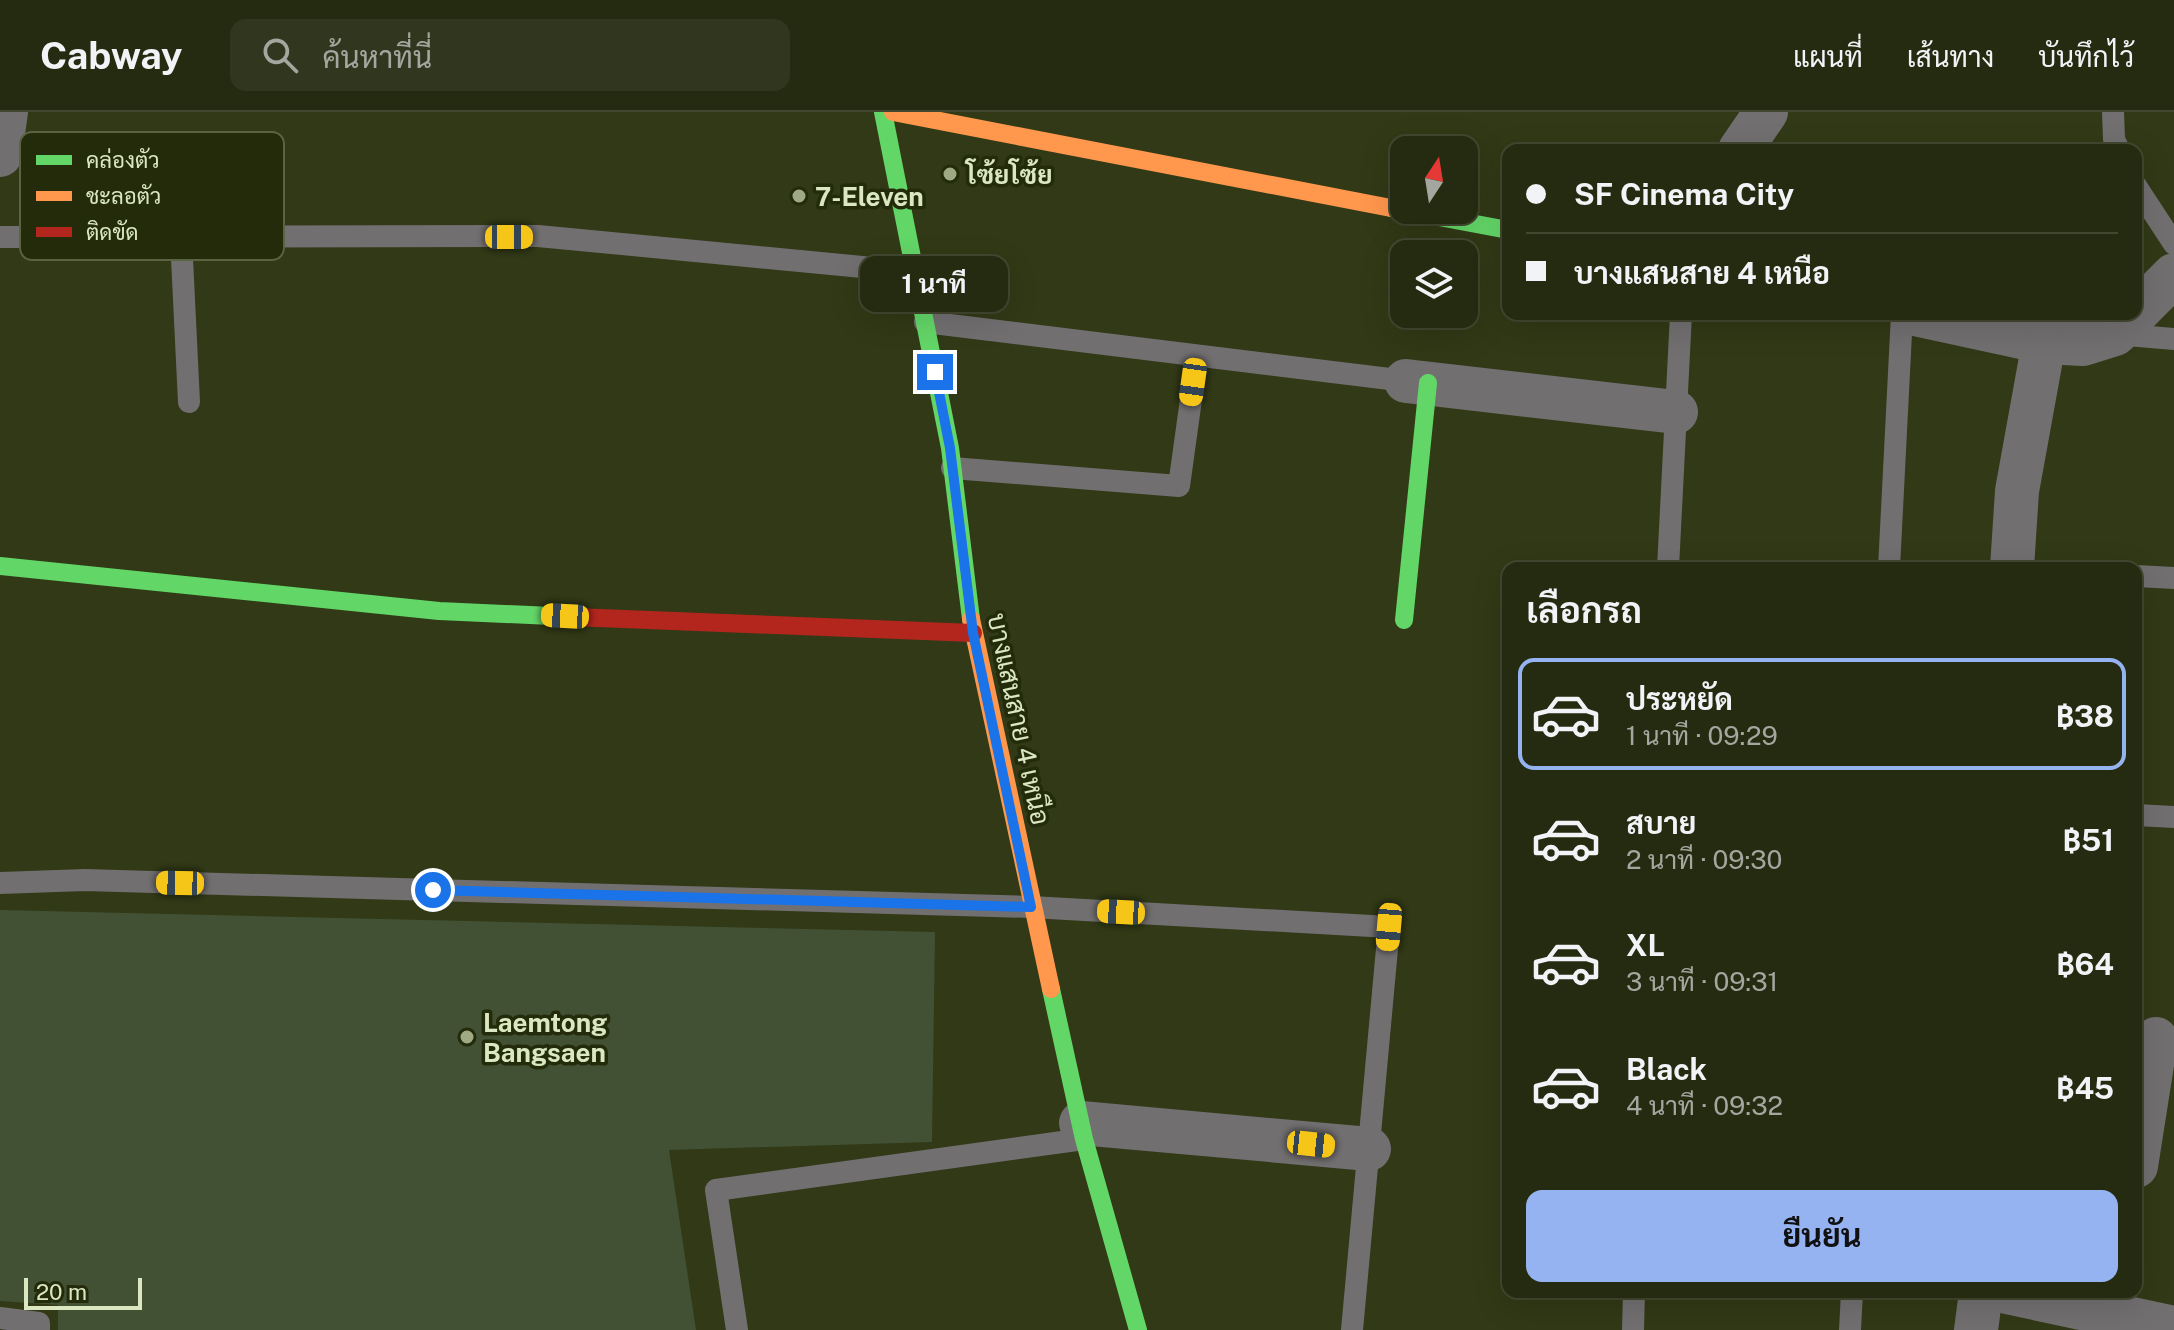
<!DOCTYPE html>
<html lang="th">
<meta charset="utf-8">
<style>
:root{--surface:#252b10;--page:#31371e;--text:#f1f3f6;--muted:#a3a79f;--line:#424730;--accent:#95b2f1}
body{margin:0;font-family:"Public Sans",Sarabun,sans-serif;background:var(--page);color:var(--text);height:100vh;display:flex;flex-direction:column;font-size:30px;white-space:nowrap}
*{box-sizing:border-box;margin:0}
p{font-size:26px;color:var(--muted)}
.icon{flex:none;width:44px;height:44px;fill:none;stroke:currentColor;stroke-width:2;stroke-linecap:round;stroke-linejoin:round}
.map{position:relative;flex:1;overflow:hidden}
.sheet{position:absolute;left:1502px;top:450px;width:640px;height:736px;display:flex;flex-direction:column;background:var(--surface);border-radius:16px;box-shadow:0 8px 32px #0002,0 0 0 2px var(--line)}
.sheet>*{flex:none}
.guide{position:absolute;left:1502px;top:32px;width:640px;height:176px;border-radius:16px;box-shadow:0 8px 32px #0002,0 0 0 2px var(--line);display:grid;align-content:center;height:176px;padding:0 24px;background:var(--surface)}
.needle{width:52px;rotate:12deg}
.controls{position:absolute;left:1390px;top:24px;display:grid;gap:16px}
.controls a{display:grid;place-items:center;width:88px;height:88px;border-radius:16px;background:var(--surface);box-shadow:0 8px 32px #0002,0 0 0 2px var(--line);font-size:40px}
.scale{position:absolute;left:24px;bottom:20px;width:118px;box-sizing:border-box;padding-left:8px;border:4px solid #dae7c1;border-top:0;font-size:22px;line-height:28px;white-space:nowrap;color:#dae7c1;-webkit-text-stroke:6px #232b0b;paint-order:stroke}
.end{position:absolute;width:36px;height:36px;margin:-18px;border:10px solid #1a73e8;background:#fff;box-shadow:0 0 0 4px #fff}
.from{border-radius:50%}
.bubble{position:absolute;height:56px;border-radius:16px;background:var(--surface);box-shadow:0 8px 32px #0002,0 0 0 2px var(--line);font-size:26px;font-weight:700;line-height:56px;text-align:center}
.car{position:absolute;width:24px;height:48px;margin:-24px -12px;border-radius:10px;box-shadow:0 0 6px 2px #0007;background:linear-gradient(#f5c518 24%,#345 0 40%,#f5c518 0 76%,#345 0 86%,#f5c518 0)}
.guide b{display:flex;align-items:center;gap:28px;height:76px;font-size:30px}
.guide b+b{border-top:2px solid var(--line)}
.guide i{width:20px;height:20px;background:var(--text)}
ul{padding:0;list-style:none}
li{display:flex;align-items:center;gap:24px;height:112px;margin:0 16px 12px;padding:0 8px;border:4px solid transparent;border-radius:16px}
li div{flex:1}
li b{display:block;font-size:30px}
li em{font-style:normal;font-weight:700}
li.current{border-color:var(--accent)}
li>.icon{width:72px;height:72px;stroke-width:1.5}
h2{padding:0 24px;font-size:36px;line-height:96px}
.cta{display:flex;gap:16px;margin-top:auto;padding:16px 24px}
.cta a{flex:1;height:92px;border-radius:16px;background:var(--accent);color:#111;font-size:32px;font-weight:700;line-height:92px;text-align:center}
header{display:flex;align-items:center;gap:48px;box-sizing:border-box;height:112px;padding:0 40px;background:var(--surface);border-bottom:2px solid var(--line)}
header strong{font-size:38px}
nav{display:flex;gap:44px;margin-inline-start:auto;font-size:28px}
.search{width:560px;height:72px;background:var(--page);display:flex;align-items:center;gap:20px;box-sizing:border-box;padding:0 28px;border-radius:16px;color:var(--muted);font-size:30px}
.map>svg:first-child{display:block}
</style>
<header>
<strong>Cabway</strong>
<div class="search"><svg class="icon" aria-label="search" viewBox="0 0 24 24"><circle cx="10" cy="10" r="6"/><path d="M15 15l6 6"/></svg>ค้นหาที่นี่</div>
<nav><a>แผนที่</a><a>เส้นทาง</a><a>บันทึกไว้</a></nav>
</header>
<div class="map">
<svg width="2174" height="1218" viewBox="0 0 2174 1218">
<rect width="100%" height="100%" fill="#313916"/>
<!-- building -->
<polygon fill="#425034" points="0,798 935,820 932,1030 669,1038 696,1218 58,1218 58,1193 0,1189"/>
<g fill="none" stroke-linecap="round" stroke-linejoin="round">
<!-- lane -->
<g stroke="#726f71" stroke-width="22">
<polyline points="2113,0 2114,27 2119,38"/>
<polyline points="2136,74 2174,132"/>
<polyline points="0,125 538,124 915,160"/>
<polyline points="181,126 189,290"/>
<polyline points="925,210 1406,269"/>
<polyline points="2115,222 2174,227"/>
<polyline points="952,356 1179,374 1197,244"/>
<polyline points="1668,456 1681,202"/>
<polyline points="1889,456 1902,202"/>
<polyline points="2136,464 2174,466"/>
<polyline points="2136,703 2174,705"/>
<polyline points="0,771 85,768 1031,795 1389,815 1352,1218"/>
<polyline points="0,1206 39,1211 39,1218"/>
<polyline points="737,1218 716,1078 1084,1027"/>
<polyline points="1633,1218 1634,1180"/>
<polyline points="1850,1218 1852,1180"/>
</g>
<!-- street -->
<g stroke="#726f71" stroke-width="44">
<polyline points="1740,38 1766,0"/>
<polyline points="0,43 6,0"/>
<polyline points="2136,201 2174,163"/>
<polyline points="1915,202 2044,230 2083,232 2115,222 2135,202"/>
<polyline points="1406,269 1676,300"/>
<polyline points="2012,456 2017,379 2044,230"/>
<polyline points="1081,1011 1369,1037"/>
<polyline points="2136,1054 2156,927"/>
<polyline points="2007,1180 2174,1216"/>
<polyline points="1976,1218 1981,1180"/>
</g>
<!-- fast -->
<g stroke="#63d668" stroke-width="18">
<polyline points="883,0 950,336 971,507"/>
<polyline points="1391,96 1508,118"/>
<polyline points="0,454 439,499 574,505"/>
<polyline points="1404,508 1428,271"/>
<polyline points="1051,877 1084,1027 1138,1218"/>
</g>
<!-- slow -->
<g stroke="#ff974d" stroke-width="18">
<polyline points="893,0 1391,96"/>
<polyline points="971,507 1051,877"/>
</g>
<!-- jam -->
<polyline stroke="#b3261e" stroke-width="18" points="574,505 973,521"/>
</g>
<g fill="none" stroke-linecap="round" stroke-linejoin="round">
<!-- route -->
<polyline stroke="#1a73e8" stroke-width="10" points="433,778 1031,795 973,521 950,336 935,260"/>
</g>
<!-- markers -->
<g fill="#9faa85" stroke="#232b0b" stroke-width="3">
<circle cx="950" cy="62" r="8"/>
<circle cx="799" cy="84" r="8"/>
<circle cx="467" cy="925" r="8"/>
</g>
<g text-anchor="middle" dominant-baseline="central" stroke-width="7" stroke-linejoin="round" paint-order="stroke">
<!-- poi labels -->
<g font-size="26" font-weight="bold" fill="#dae7c1" stroke="#232b0b" text-anchor="start">
<text x="966" y="62">โซ้ยโซ้ย</text>
<text x="815" y="84">7-Eleven</text>
<text x="483" y="910">Laemtong<tspan x="483" dy="30">Bangsaen</tspan></text>
</g>
<!-- street labels -->
<g font-size="26" fill="#dae7c1" stroke="#232b0b">
<text transform="translate(1019 607) rotate(78)">บางแสนสาย 4 เหนือ</text>
</g>
</g>
<!-- legend -->
<rect x="20" y="20" width="264" height="128" rx="12" fill="#232b0b" stroke="#5a6342" stroke-width="2"/>
<rect x="36" y="43" width="36" height="10" fill="#63d668"/>
<rect x="36" y="79" width="36" height="10" fill="#ff974d"/>
<rect x="36" y="115" width="36" height="10" fill="#b3261e"/>
<g font-size="22" fill="#dae7c1">
<text x="86" y="56">คล่องตัว</text>
<text x="86" y="92">ชะลอตัว</text>
<text x="86" y="128">ติดขัด</text>
</g>
</svg>
<div class="controls">
<a><svg class="needle" viewBox="-14 -14 28 28"><path d="M0-13l5 13h-10z" fill="#e53935"/><path d="M0 13l5-13h-10z" fill="#a3a79f"/></svg></a>
<a><svg class="icon" aria-label="layers" viewBox="0 0 24 24"><path d="M12 4l9 5-9 5-9-5zM3 14l9 5 9-5"/></svg></a>
</div>
<div class="scale">20 m</div>
<i class="end from" style="left:433px;top:778px"></i>
<i class="end" style="left:935px;top:260px"></i>
<div class="bubble" style="left:860px;top:144px;width:148px">1 นาที</div>
<i class="car" style="left:509px;top:125px;rotate:90deg"></i>
<i class="car" style="left:1193px;top:270px;rotate:188deg"></i>
<i class="car" style="left:565px;top:504px;rotate:273deg"></i>
<i class="car" style="left:180px;top:771px;rotate:271deg"></i>
<i class="car" style="left:1121px;top:800px;rotate:273deg"></i>
<i class="car" style="left:1389px;top:815px;rotate:185deg"></i>
<i class="car" style="left:1311px;top:1032px;rotate:96deg"></i>
<div class="guide">
<b><i class="from"></i>SF Cinema City</b>
<b><i></i>บางแสนสาย 4 เหนือ</b>
</div>
<section class="sheet">
<h2>เลือกรถ</h2>
<ul>
<li class="current"><svg class="icon" aria-label="car" viewBox="0 0 24 24"><path d="M5 17H2v-5l4-1 3-4h7l3 4 3 1v5h-3M9 17h6M6 11h13"/><circle cx="7" cy="17" r="2"/><circle cx="17" cy="17" r="2"/></svg><div><b>ประหยัด</b><p>1 นาที · 09:29</p></div><em>฿38</em></li>
<li><svg class="icon" aria-label="car" viewBox="0 0 24 24"><path d="M5 17H2v-5l4-1 3-4h7l3 4 3 1v5h-3M9 17h6M6 11h13"/><circle cx="7" cy="17" r="2"/><circle cx="17" cy="17" r="2"/></svg><div><b>สบาย</b><p>2 นาที · 09:30</p></div><em>฿51</em></li>
<li><svg class="icon" aria-label="car" viewBox="0 0 24 24"><path d="M5 17H2v-5l4-1 3-4h7l3 4 3 1v5h-3M9 17h6M6 11h13"/><circle cx="7" cy="17" r="2"/><circle cx="17" cy="17" r="2"/></svg><div><b>XL</b><p>3 นาที · 09:31</p></div><em>฿64</em></li>
<li><svg class="icon" aria-label="car" viewBox="0 0 24 24"><path d="M5 17H2v-5l4-1 3-4h7l3 4 3 1v5h-3M9 17h6M6 11h13"/><circle cx="7" cy="17" r="2"/><circle cx="17" cy="17" r="2"/></svg><div><b>Black</b><p>4 นาที · 09:32</p></div><em>฿45</em></li>
</ul>
<div class="cta"><a>ยืนยัน</a></div>
</section>
</div>
